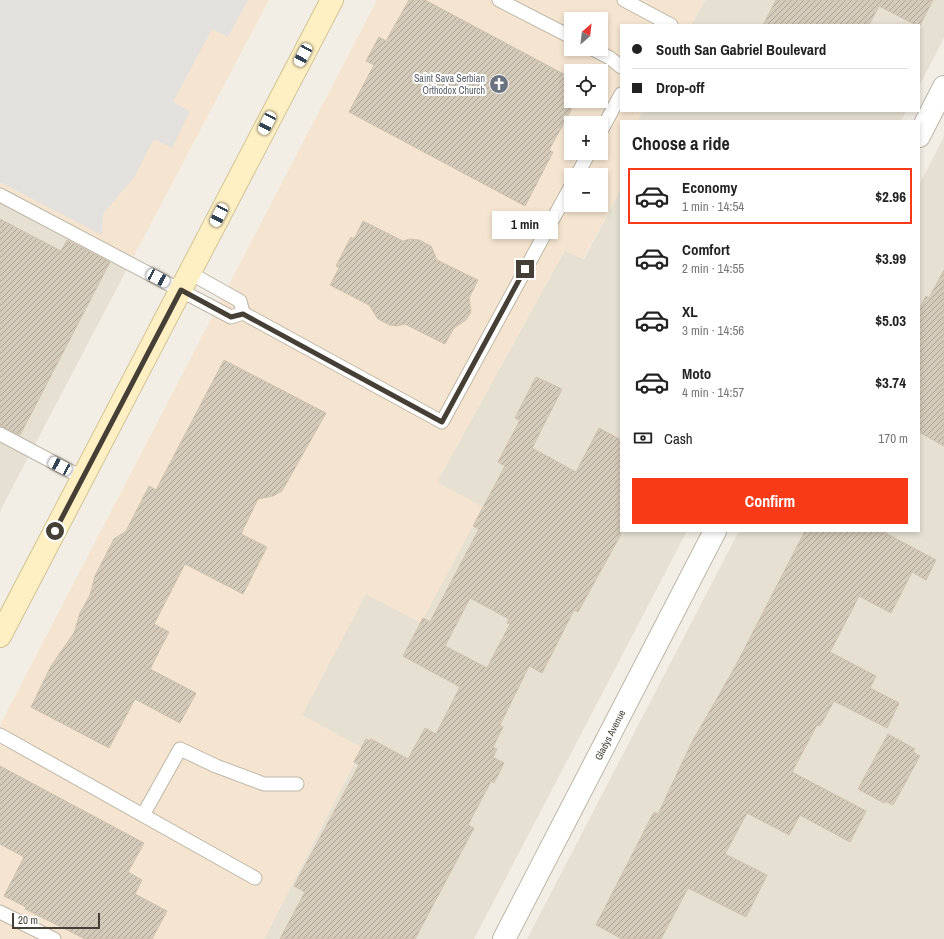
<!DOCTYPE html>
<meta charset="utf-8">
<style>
:root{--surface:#fff;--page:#f6f6f6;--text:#222;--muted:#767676;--line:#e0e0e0;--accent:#f93a16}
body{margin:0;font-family:"Archivo Narrow",sans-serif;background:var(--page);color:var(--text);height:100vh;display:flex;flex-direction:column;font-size:15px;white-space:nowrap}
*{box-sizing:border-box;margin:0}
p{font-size:13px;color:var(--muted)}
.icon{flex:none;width:22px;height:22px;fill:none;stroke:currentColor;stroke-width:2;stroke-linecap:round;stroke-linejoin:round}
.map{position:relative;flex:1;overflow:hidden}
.drawer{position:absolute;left:620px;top:120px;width:300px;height:412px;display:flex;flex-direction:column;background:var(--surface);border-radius:0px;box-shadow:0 2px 6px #0003}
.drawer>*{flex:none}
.banner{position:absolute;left:620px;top:24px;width:300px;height:88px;border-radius:0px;box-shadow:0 2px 6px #0003;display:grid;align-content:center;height:88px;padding:0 12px;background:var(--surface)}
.needle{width:26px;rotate:28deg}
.tools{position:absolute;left:564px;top:12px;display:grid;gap:8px}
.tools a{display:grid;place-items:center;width:44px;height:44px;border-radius:0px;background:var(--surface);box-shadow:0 2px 6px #0003;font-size:20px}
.scale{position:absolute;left:12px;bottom:10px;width:88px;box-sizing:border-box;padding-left:4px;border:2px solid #453f35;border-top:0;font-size:11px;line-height:14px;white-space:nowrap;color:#453f35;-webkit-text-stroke:3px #fff;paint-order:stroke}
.end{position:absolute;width:18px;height:18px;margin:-9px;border:5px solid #453f35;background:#fff;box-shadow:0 0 0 2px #fff}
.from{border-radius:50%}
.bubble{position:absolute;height:28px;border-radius:0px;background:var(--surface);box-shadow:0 2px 6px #0003;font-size:13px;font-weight:800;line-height:28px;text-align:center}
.car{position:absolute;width:12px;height:24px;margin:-12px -6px;border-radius:5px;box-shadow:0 0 3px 1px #0007;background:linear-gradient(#fff 24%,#345 0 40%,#fff 0 76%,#345 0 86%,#fff 0)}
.banner b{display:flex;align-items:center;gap:14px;height:38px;font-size:15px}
.banner b+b{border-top:1px solid var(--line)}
.banner i{width:10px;height:10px;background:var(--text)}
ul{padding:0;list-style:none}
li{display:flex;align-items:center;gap:12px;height:56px;margin:0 8px 6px;padding:0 4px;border:2px solid transparent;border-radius:0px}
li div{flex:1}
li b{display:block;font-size:15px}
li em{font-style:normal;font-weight:800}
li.active{border-color:var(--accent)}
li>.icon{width:36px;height:36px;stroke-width:1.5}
h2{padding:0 12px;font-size:18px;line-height:48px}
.pay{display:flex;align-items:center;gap:10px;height:44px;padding:0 12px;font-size:15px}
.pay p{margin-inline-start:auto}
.action{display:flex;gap:8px;margin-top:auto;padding:8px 12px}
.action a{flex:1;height:46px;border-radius:0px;background:var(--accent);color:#fff;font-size:16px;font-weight:800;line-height:46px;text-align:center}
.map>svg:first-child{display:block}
</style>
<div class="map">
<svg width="944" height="939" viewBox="0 0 944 939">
<defs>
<pattern id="building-hatch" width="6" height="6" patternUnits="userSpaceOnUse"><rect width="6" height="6" fill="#d4caba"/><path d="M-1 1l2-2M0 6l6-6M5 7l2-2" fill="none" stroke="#aea598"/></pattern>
</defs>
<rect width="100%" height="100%" fill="#f2eee5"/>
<!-- residential -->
<g fill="#e6e0d3">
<polygon points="705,0 944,0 944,38 919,86 919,25 691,25"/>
<polygon points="643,111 906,111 901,121 637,121"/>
<polygon points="944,137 944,939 527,939 739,531 919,531 919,185"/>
<polygon points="621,189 621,531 687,531 474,939 264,939 362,748 301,716 366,593 421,623 437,482 565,250 584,259"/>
<polygon points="0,197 128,267 0,511"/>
</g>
<!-- commercial -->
<g fill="#f5e5d0" fill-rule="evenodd">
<polygon points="0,0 269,0 128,267 0,197"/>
<path d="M377 0H705L691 25H621V111H643L637 121H621V189L583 259 565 250 437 482 483 507 421 623 366 594 302 715 362 748 264 939H0V725ZM571 19H601V49H571ZM571 71H601V101H571ZM571 123H601V153H571ZM571 175H601V205H571Z"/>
</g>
<!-- parking -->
<polygon fill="#e3e1dd" points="0,0 248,0 228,37 212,29 173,102 190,111 172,148 154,139 135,176 103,214 102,235 0,182"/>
<!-- building -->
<g fill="url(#building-hatch)" stroke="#cfc2ae" fill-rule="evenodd">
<polygon points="409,0 425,0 571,78 571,110 549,150 553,152 525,206 349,112 374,65 366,61 379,37 386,41"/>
<polygon points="776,0 933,0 919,27 919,25 916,25 879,6 869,25 763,25"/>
<polygon points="0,219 61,251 67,240 110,262 20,435 0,426"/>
<polygon points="363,221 403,241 410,239 419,240 431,246 437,260 478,280 469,298 471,312 466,320 454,328 445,344 405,324 397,326 390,325 378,319 369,305 330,285 339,268 336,266 351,237 354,239"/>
<polygon points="944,270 944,446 919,432 919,310 926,296 929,298"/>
<polygon points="224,360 326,413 282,491 273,496 258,499 241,534 267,547 243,594 185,564 154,624 169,632 150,669 196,693 180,723 135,699 109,748 31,707 51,666 74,633 80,613 90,595 95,576 114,539 126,531 149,486 156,490"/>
<path d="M536 377 562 389 532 448 576 472 599 428 621 440V534L578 612 574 610 542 673 529 666 500 725 503 727 493 747 497 749 493 757 504 763 494 783 491 781 468 825 474 828 415 939H280L305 892 294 886 359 765 354 762 366 739 370 741 371 739 408 759 425 728 436 734 460 687 403 656 423 618 430 622 479 529 473 526 505 466 498 462 520 420 515 418ZM470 598 509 619 507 623 510 624 487 668 445 646Z"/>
<polygon points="805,531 882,531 936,560 926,580 912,572 891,613 859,596 830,652 876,676 870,688 899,703 887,728 834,701 820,726 817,725 792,772 866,811 850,842 800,815 789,835 747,813 725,854 767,875 746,917 688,888 661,939 622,939 596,925 654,812 658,814 692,742 735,667"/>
<polygon points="888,734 915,749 913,752 920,756 893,805 885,801 884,803 858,789"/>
<polygon points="0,766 144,843 128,872 142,880 135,894 167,911 152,939 85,939 25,909 26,907 4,896 24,857 0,844"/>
</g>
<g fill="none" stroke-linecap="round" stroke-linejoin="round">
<defs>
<g id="service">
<polyline points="499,0 571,37"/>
<polyline points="624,0 671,25"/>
<polyline points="593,49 610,58 621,67"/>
<polyline points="601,131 621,94"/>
<polyline points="577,175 589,153"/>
<polyline points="0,195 231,317 243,313 442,422 571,186"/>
<polyline points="190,273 240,301 243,313"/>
<polyline points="0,434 83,478"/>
<polyline points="0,735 255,878"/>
<polyline points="143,815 180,749 216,766 264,784 297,784"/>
<polyline points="0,912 54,939"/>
</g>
<g id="minor">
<polyline points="919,136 944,87"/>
<polyline points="504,939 715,531"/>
</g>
<polyline id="secondary" points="0,636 332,0"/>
</defs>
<!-- service casing -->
<use href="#service" stroke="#beb6a8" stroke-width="15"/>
<!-- minor casing -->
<use href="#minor" stroke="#beb6a8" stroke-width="24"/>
<!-- secondary casing -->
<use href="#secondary" stroke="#d2c395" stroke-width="24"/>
<!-- service -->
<use href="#service" stroke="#fff" stroke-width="13"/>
<!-- minor -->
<use href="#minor" stroke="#fff" stroke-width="22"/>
<!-- secondary -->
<use href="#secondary" stroke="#fef0c3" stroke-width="22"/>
</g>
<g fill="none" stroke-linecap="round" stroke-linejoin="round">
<!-- route -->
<polyline stroke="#453f35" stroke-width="5" points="55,531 181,290 231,317 243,314 442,422 525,269"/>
</g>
<!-- icons -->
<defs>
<symbol id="church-disc" viewBox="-11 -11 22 22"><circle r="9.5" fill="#6b7280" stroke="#fff"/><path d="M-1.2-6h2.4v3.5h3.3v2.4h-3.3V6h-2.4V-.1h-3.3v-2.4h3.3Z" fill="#fff"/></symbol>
</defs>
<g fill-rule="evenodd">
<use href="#church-disc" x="488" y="73" width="22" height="22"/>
</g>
<g text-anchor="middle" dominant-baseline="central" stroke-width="4" stroke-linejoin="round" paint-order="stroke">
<!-- worship labels -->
<g font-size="10" fill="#5b616d" stroke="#fff" text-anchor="end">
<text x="485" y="78">Saint Sava Serbian<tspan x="485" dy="12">Orthodox Church</tspan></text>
</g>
<!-- street labels -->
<g font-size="10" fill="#453f35" stroke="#fff">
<text transform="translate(610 735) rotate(-63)">Gladys Avenue</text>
</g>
</g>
</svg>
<div class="tools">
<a><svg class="needle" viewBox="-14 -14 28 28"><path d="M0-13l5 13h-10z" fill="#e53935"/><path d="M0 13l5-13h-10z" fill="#767676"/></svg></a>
<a><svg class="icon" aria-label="locate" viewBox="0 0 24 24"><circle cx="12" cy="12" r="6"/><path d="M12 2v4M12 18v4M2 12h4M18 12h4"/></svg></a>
<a>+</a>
<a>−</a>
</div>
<div class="scale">20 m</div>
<i class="end from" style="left:55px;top:531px"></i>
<i class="end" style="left:525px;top:269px"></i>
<div class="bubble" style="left:492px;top:211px;width:66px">1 min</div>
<i class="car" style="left:303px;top:55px;rotate:208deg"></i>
<i class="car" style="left:267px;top:123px;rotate:207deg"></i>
<i class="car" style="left:219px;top:215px;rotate:207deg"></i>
<i class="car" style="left:158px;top:278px;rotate:118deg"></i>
<i class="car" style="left:60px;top:466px;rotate:298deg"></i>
<div class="banner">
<b><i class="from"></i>South San Gabriel Boulevard</b>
<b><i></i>Drop-off</b>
</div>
<section class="drawer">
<h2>Choose a ride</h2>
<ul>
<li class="active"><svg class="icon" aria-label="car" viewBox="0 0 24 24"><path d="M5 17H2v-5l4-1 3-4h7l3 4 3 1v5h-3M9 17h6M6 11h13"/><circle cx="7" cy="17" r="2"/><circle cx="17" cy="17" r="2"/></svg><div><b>Economy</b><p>1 min · 14:54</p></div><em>$2.96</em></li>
<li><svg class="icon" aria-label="car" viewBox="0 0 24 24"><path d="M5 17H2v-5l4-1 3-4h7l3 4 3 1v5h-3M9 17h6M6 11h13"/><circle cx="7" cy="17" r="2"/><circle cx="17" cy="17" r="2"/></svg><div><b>Comfort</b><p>2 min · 14:55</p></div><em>$3.99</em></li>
<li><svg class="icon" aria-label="car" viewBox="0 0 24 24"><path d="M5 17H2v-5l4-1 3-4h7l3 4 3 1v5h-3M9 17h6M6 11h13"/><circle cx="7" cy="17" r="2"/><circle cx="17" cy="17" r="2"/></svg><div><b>XL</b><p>3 min · 14:56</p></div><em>$5.03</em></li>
<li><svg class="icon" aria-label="car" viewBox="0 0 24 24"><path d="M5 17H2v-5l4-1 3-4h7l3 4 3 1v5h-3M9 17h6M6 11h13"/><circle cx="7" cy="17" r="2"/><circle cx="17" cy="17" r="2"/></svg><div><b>Moto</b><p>4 min · 14:57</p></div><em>$3.74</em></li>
</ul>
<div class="pay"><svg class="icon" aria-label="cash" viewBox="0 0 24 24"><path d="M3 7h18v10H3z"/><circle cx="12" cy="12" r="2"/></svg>Cash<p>170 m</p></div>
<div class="action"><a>Confirm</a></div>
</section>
</div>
